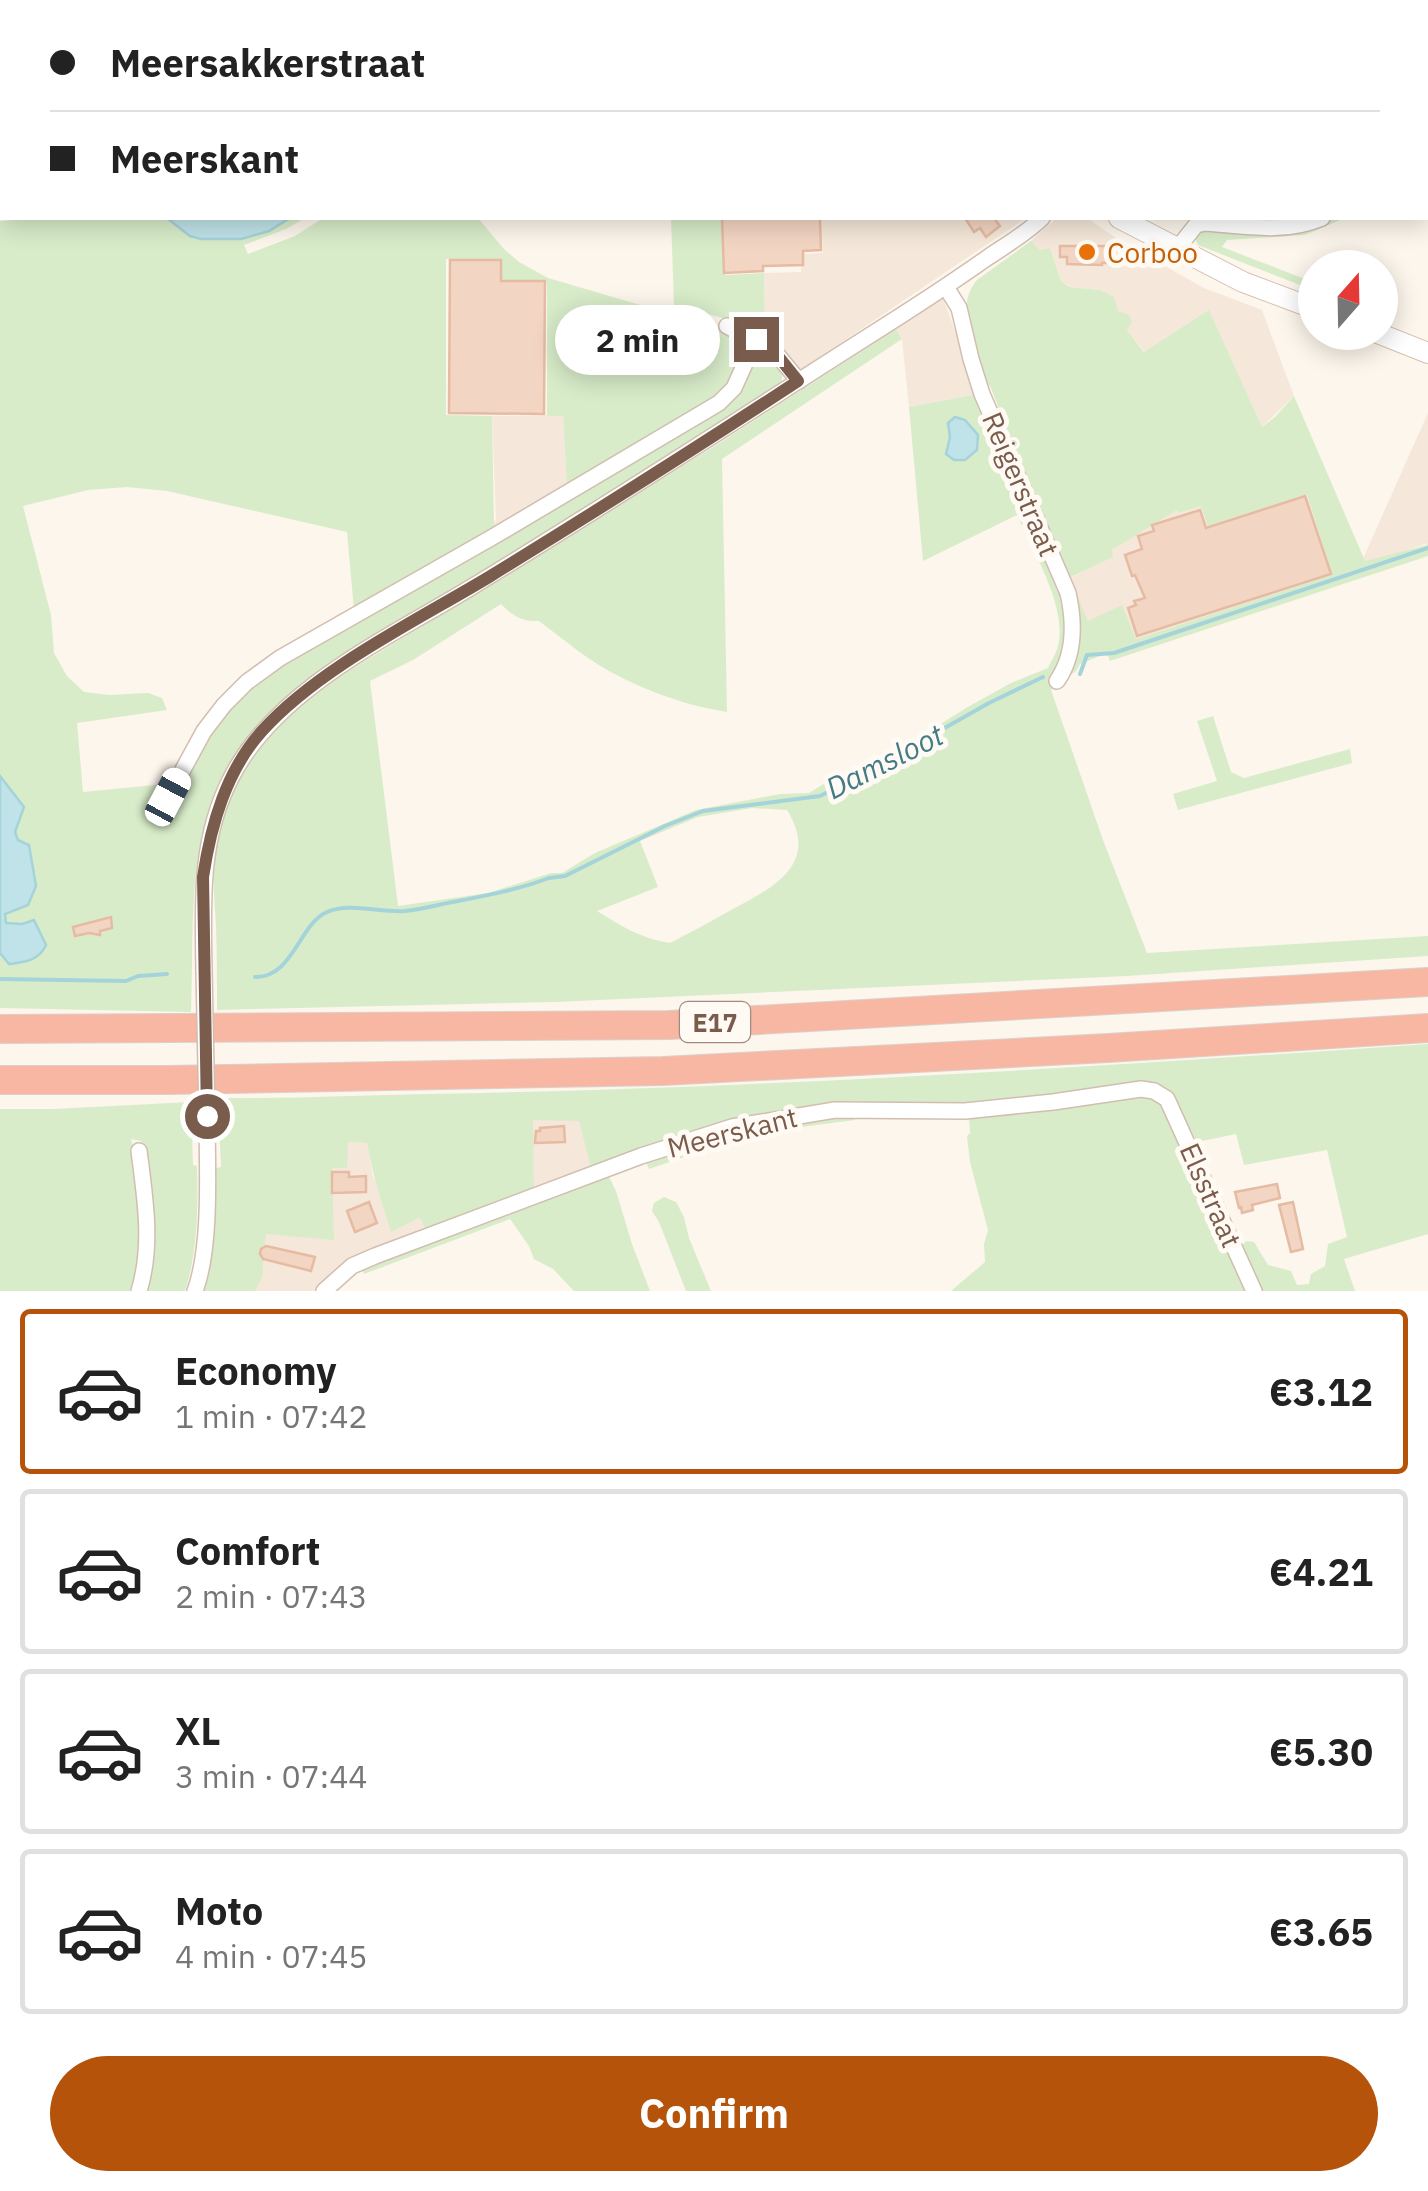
<!DOCTYPE html>
<meta charset="utf-8">
<style>
:root{--surface:#fff;--page:#f6f6f6;--text:#222;--muted:#767676;--line:#e0e0e0;--accent:#b45309}
body{margin:0;font-family:"IBM Plex Sans",sans-serif;background:var(--page);color:var(--text);height:100vh;display:flex;flex-direction:column;font-size:38px;white-space:nowrap}
*{box-sizing:border-box;margin:0}
p{font-size:32px;color:var(--muted)}
.icon{flex:none;width:55px;height:55px;fill:none;stroke:currentColor;stroke-width:2;stroke-linecap:round;stroke-linejoin:round}
.map{position:relative;height:1291px;overflow:hidden}
.details{display:flex;flex-direction:column;background:var(--surface);flex:1}
.details>*{flex:none}
.top-card{position:absolute;left:0px;top:0px;width:1430px;height:220px;box-shadow:0 5px 25px #0003;display:grid;align-content:center;height:220px;padding:0 50px;background:var(--surface)}
.needle{width:65px;rotate:20deg}
.controls{position:absolute;left:1298px;top:250px;display:grid;gap:20px}
.controls a{display:grid;place-items:center;width:100px;height:100px;border-radius:50%;background:var(--surface);box-shadow:0 5px 25px #0003;font-size:50px}
.end{position:absolute;width:45px;height:45px;margin:-22px;border:12px solid #7a5c4d;background:#fff;box-shadow:0 0 0 5px #fff}
.from{border-radius:50%}
.bubble{position:absolute;height:70px;border-radius:35px;background:var(--surface);box-shadow:0 5px 25px #0003;font-size:32px;font-weight:800;line-height:70px;text-align:center}
.car{position:absolute;width:30px;height:60px;margin:-30px -15px;border-radius:12px;box-shadow:0 0 8px 2px #0007;background:linear-gradient(#fff 24%,#345 0 40%,#fff 0 76%,#345 0 86%,#fff 0)}
.top-card b{display:flex;align-items:center;gap:35px;height:95px;font-size:38px}
.top-card b+b{border-top:2px solid var(--line)}
.top-card i{width:25px;height:25px;background:var(--text)}
ul{padding:18px 0 0;list-style:none}
li{display:flex;align-items:center;gap:30px;height:165px;margin:0 20px 15px;padding:0 30px;border:5px solid var(--line);border-radius:10px}
li div{flex:1}
li b{display:block;font-size:38px}
li em{font-style:normal;font-weight:800}
li.active{border-color:var(--accent)}
li>.icon{width:90px;height:90px;stroke-width:1.5}
.action{display:flex;gap:20px;margin-top:auto;padding:20px 50px}
.action a{flex:1;height:115px;border-radius:60px;background:var(--accent);color:#fff;font-size:40px;font-weight:800;line-height:115px;text-align:center}
.map>svg:first-child{display:block}
</style>
<div class="map">
<svg width="1428" height="1291" viewBox="0 0 1428 1291">
<rect width="100%" height="100%" fill="#fdf6ec"/>
<!-- residential -->
<g fill="#f5e8da">
<polygon points="821,218 1026,218 802,369 797,367 762,333 765,321 764,273 801,272 801,254 823,253"/>
<polygon points="1057,218 1087,218 1119,240 1204,288 1262,310 1294,396 1262,427 1209,311 1145,352 1127,330 1115,306 1100,290 1070,287 1061,281 1050,248 1040,250 1031,241"/>
<polygon points="943,298 978,394 909,407 902,339 896,329"/>
<polygon points="1428,413 1428,543 1363,565 1362,561"/>
<polygon points="563,415 567,489 489,534 496,519 492,416"/>
<polygon points="1307,493 1332,575 1136,639 1087,622 1068,579 1112,557 1111,551 1139,532 1178,509 1180,513 1201,506 1209,525"/>
<polygon points="532,1120 579,1120 591,1169 534,1191"/>
<polygon points="347,1142 367,1143 373,1177 378,1184 392,1231 421,1218 427,1232 338,1269 316,1291 255,1291 266,1234 332,1167"/>
</g>
<!-- green -->
<g fill="#d8ecc9" fill-rule="evenodd">
<polygon points="0,0 330,0 330,2 2,2 2,136 0,136"/>
<path d="M45 218H168L190 236 201 239H241L269 231 290 218H305L286 229 244 245 248 254 295 236 323 218H478L503 248 519 262 548 278 726 330 738 340 739 361 723 395 567 489 563 416H547V281H501L500 260 446 259V415L492 416 494 526 489 534 354 610 347 532 167 491 127 487 88 490 23 506 51 615 54 653 67 676 84 692 109 695 148 693 162 698 167 710 77 723 83 792 165 784 173 792 197 748 255 679 715 410 758 355 767 354 783 372 781 384C697 437 614 490 529 542 484 570 438 597 393 625 323 669 259 703 220 780 187 846 194 939 191 1012L0 1008V953L9 964 41 936 34 920 22 924H6L4 914 18 840 15 832 24 807 0 776V221Z"/>
<polygon points="671,218 723,218 726,275 764,273 765,321 762,333 730,320 674,305"/>
<polygon points="1332,218 1345,218 1305,235 1227,240 1222,247 1315,283 1315,291 1198,245 1195,238 1197,232 1203,230 1319,224"/>
<path d="M1031 241 1040 250 1050 248 1061 281 1069 287 1100 290 1114 297 1118 311 1129 315 1132 322 1127 330 1144 352 1209 310 1262 427 1275 417 1294 396 1365 561 1427 545 1428 542V556L1110 661 1107 653 1080 664 1076 671 1051 690 1103 840 1147 953 1428 936V956L1127 976 555 1002 217 1010C217 982 217 953 216 925 215 907 213 888 214 870 220 790 261 737 321 688L715 446 896 329 902 339 722 459 727 712C688 706 645 691 609 671 585 658 562 638 539 621 522 622 513 616 501 604L413 660 370 681 398 906 488 893 551 873H562L595 853 696 810 780 794 809 793 827 782 896 752 966 708 1011 683 1048 668C1051 661 1056 654 1058 646 1068 608 1032 549 1017 515L923 561 909 407 978 394 1037 504 990 386 985 380C975 350 953 308 977 280ZM1307 494 1332 575 1136 639 1122 605 1088 621 1069 578 1113 557 1112 550 1177 510 1179 513 1201 506 1208 526ZM752 808 787 810C820 863 775 887 733 909 712 921 691 932 670 943 642 939 621 926 597 911L658 887 640 841 698 817Z"/>
<polygon points="1213,716 1231,772 1244,778 1350,749 1352,763 1178,810 1173,794 1217,781 1197,721"/>
<path d="M1428 1044V1234L1344 1259 1355 1291H1259L1242 1246 1246 1241 1254 1242 1268 1265 1291 1271 1297 1285 1309 1284 1311 1274 1325 1266 1328 1244 1347 1237 1327 1150 1244 1165 1236 1134 1197 1142 1184 1117 1167 1093 966 1106H834L591 1169 579 1121 533 1120 534 1191 427 1232 420 1218 391 1232C382 1202 372 1174 367 1143L348 1142 347 1168H332L334 1240 266 1234 262 1277 255 1291H203L213 1244 216 1168 221 1167 218 1098C289 1099 359 1095 430 1094 763 1088 1096 1067 1428 1044Z"/>
<polygon points="1143,1095 1154,1099 1163,1106 1237,1268 1245,1291 951,1291 985,1262 984,1244 988,1230 970,1162 967,1136 970,1133 969,1115"/>
<path d="M191 1102 193 1165 197 1166C198 1208 198 1250 185 1291H148C158 1256 156 1174 141 1141L131 1139 138 1169 142 1212 135 1291H0V1109H53Z"/>
<polygon points="855,1113 855,1120 763,1132 710,1148 649,1169 645,1160 733,1132"/>
<polygon points="608,1175 616,1191 632,1244 650,1291 574,1291 553,1269 534,1259 529,1246 510,1219 364,1274 362,1270 363,1267"/>
<polygon points="664,1197 676,1202 684,1217 689,1238 711,1291 686,1291 659,1222 652,1211 654,1203"/>
</g>
<!-- water -->
<g fill="#bfe3e8" stroke="#a5d3da" stroke-width="2.5">
<polygon points="168,219 168,218 290,218 269,231 241,239 201,239 190,236"/>
<polygon points="955,417 965,420 978,435 977,450 965,460 954,460 946,454 950,437 948,423"/>
<path d="M0 776 24 807 15 832 18 840 29 845 36 886 28 905 5 914 6 923 22 924 34 920 46 945C39 961 24 962 9 964L0 953Z"/>
</g>
<g fill="none" stroke-linecap="round" stroke-linejoin="round">
<!-- stream -->
<g stroke="#a5d3da" stroke-width="4">
<polyline points="1080,674 1087,655 1114,653 1428,548"/>
<polyline points="549,878 565,876 665,826 703,811 820,796 856,778 989,703 1043,677"/>
<path d="M255 977C293 978 299 924 327 912 350 902 380 913 405 911 423 909 441 904 458 901 489 895 520 889 549 878"/>
<polyline points="0,979 126,981 138,976 167,974"/>
</g>
</g>
<!-- building -->
<g fill="#f3d5c3" stroke="#e6bba3" stroke-width="2.5">
<polygon points="722,218 820,218 821,250 803,251 803,265 763,266 763,271 724,273"/>
<polygon points="965,218 994,218 1000,226 986,237 980,228 974,232"/>
<polygon points="1060,246 1114,246 1114,259 1108,263 1102,263 1102,265 1067,264 1067,257 1060,257"/>
<polygon points="450,260 501,260 501,281 545,281 544,414 449,413"/>
<polygon points="1305,496 1331,574 1137,636 1128,608 1136,605 1134,601 1145,598 1135,575 1132,576 1125,555 1142,549 1138,536 1154,531 1152,525 1200,510 1206,528"/>
<polygon points="111,917 112,928 100,931 100,935 89,933 75,936 73,927"/>
<polygon points="564,1126 565,1142 535,1143 536,1131 540,1131 540,1128"/>
<polygon points="332,1172 349,1172 349,1177 366,1176 366,1192 332,1193"/>
<polygon points="1277,1184 1280,1198 1252,1205 1253,1210 1242,1213 1241,1207 1239,1208 1235,1192"/>
<polygon points="369,1202 377,1223 355,1232 347,1211"/>
<polygon points="1293,1202 1303,1249 1291,1252 1279,1205"/>
<polygon points="266,1246 315,1257 311,1271 263,1259 260,1254 261,1249"/>
</g>
<g fill="none" stroke-linecap="round" stroke-linejoin="round">
<defs>
<g id="minor">
<path d="M1177 249 1196 225 1205 223C1245 226 1284 234 1322 218"/>
<path d="M946 287 959 308 971 359 982 394 1068 593C1075 624 1075 655 1057 681"/>
<polyline points="727,326 774,351 799,381"/>
<polyline points="168,797 204,731 224,705 247,682 280,658 491,538 719,403 734,388 756,339"/>
<path d="M204 971C203 904 199 840 231 778 276 689 388 638 470 588 602 508 731 424 861 341 904 314 946 287 987 258 1006 245 1027 233 1042 218"/>
<path d="M139 1151C145 1198 153 1245 139 1291"/>
<path d="M195 1291C212 1245 207 1165 207 1116"/>
<polyline points="324,1291 352,1266 375,1256 641,1156 732,1127 835,1110 965,1111 1053,1102 1141,1089 1154,1091 1167,1099 1254,1291"/>
</g>
<g id="secondary">
<polyline points="922,0 924,2"/>
<polyline points="1119,218 1243,282 1315,309"/>
<polyline points="1375,332 1428,353"/>
</g>
<g id="motorway">
<polyline points="0,1029 669,1025 1428,982"/>
<polyline points="0,1080 167,1080 663,1071 1108,1048 1428,1028"/>
</g>
</defs>
<!-- minor casing -->
<use href="#minor" stroke="#d1beb0" stroke-width="18"/>
<!-- secondary casing -->
<use href="#secondary" stroke="#d6c0b0" stroke-width="22"/>
<!-- motorway casing -->
<use href="#motorway" stroke="#dad1cd" stroke-width="30"/>
<!-- minor -->
<use href="#minor" stroke="#fff" stroke-width="15"/>
<!-- secondary -->
<use href="#secondary" stroke="#fff" stroke-width="20"/>
<!-- motorway -->
<use href="#motorway" stroke="#f7b7a3" stroke-width="28"/>
<defs>
<polyline id="minor-bridge" points="204,971 207,1116"/>
</defs>
<!-- minor-bridge casing -->
<use href="#minor-bridge" stroke="#d1beb0" stroke-width="18" stroke-linecap="butt"/>
<!-- minor-bridge -->
<use href="#minor-bridge" stroke="#fff" stroke-width="15"/>
</g>
<g fill="none" stroke-linecap="round" stroke-linejoin="round">
<!-- route -->
<path stroke="#7a5c4d" stroke-width="12" d="M207 1116 203 877C211 825 226 771 262 731 319 668 416 621 489 577 593 513 696 448 798 381L774 351 756 339"/>
</g>
<!-- markers -->
<circle fill="#e8710a" stroke="#fffaf3" stroke-width="4" cx="1087" cy="252" r="10"/>
<g text-anchor="middle" dominant-baseline="central" stroke-width="10" stroke-linejoin="round" paint-order="stroke">
<!-- shield labels -->
<rect fill="#fffaf3" stroke="#a28b7f" stroke-width="2.5" x="680" y="1002" width="70" height="40" rx="8"/>
<g font-size="25" font-weight="bold" fill="#7a5c4d">
<text x="715" y="1022">E17</text>
</g>
<!-- food labels -->
<g font-size="28" fill="#c56008" stroke="#fffaf3" text-anchor="start">
<text x="1107" y="252">Corboo</text>
</g>
<!-- street labels -->
<g font-size="28" fill="#7a5c4d" stroke="#fffaf3">
<text transform="translate(1021 484) rotate(67)">Reigerstraat</text>
<text transform="translate(732 1132) rotate(-14)">Meerskant</text>
<text transform="translate(1211 1195) rotate(66)">Elsstraat</text>
</g>
<!-- water labels -->
<g font-size="30" font-style="italic" fill="#437c86" stroke="#fffaf3">
<text transform="translate(884 761) rotate(-27)">Damsloot</text>
</g>
</g>
</svg>
<div class="controls">
<a><svg class="needle" viewBox="-14 -14 28 28"><path d="M0-13l5 13h-10z" fill="#e53935"/><path d="M0 13l5-13h-10z" fill="#767676"/></svg></a>
</div>
<i class="end from" style="left:207px;top:1116px"></i>
<i class="end" style="left:756px;top:339px"></i>
<div class="bubble" style="left:555px;top:305px;width:165px">2 min</div>
<i class="car" style="left:168px;top:797px;rotate:28deg"></i>
<div class="top-card">
<b><i class="from"></i>Meersakkerstraat</b>
<b><i></i>Meerskant</b>
</div>
</div>
<section class="details">
<ul>
<li class="active"><svg class="icon" aria-label="car" viewBox="0 0 24 24"><path d="M5 17H2v-5l4-1 3-4h7l3 4 3 1v5h-3M9 17h6M6 11h13"/><circle cx="7" cy="17" r="2"/><circle cx="17" cy="17" r="2"/></svg><div><b>Economy</b><p>1 min · 07:42</p></div><em>€3.12</em></li>
<li><svg class="icon" aria-label="car" viewBox="0 0 24 24"><path d="M5 17H2v-5l4-1 3-4h7l3 4 3 1v5h-3M9 17h6M6 11h13"/><circle cx="7" cy="17" r="2"/><circle cx="17" cy="17" r="2"/></svg><div><b>Comfort</b><p>2 min · 07:43</p></div><em>€4.21</em></li>
<li><svg class="icon" aria-label="car" viewBox="0 0 24 24"><path d="M5 17H2v-5l4-1 3-4h7l3 4 3 1v5h-3M9 17h6M6 11h13"/><circle cx="7" cy="17" r="2"/><circle cx="17" cy="17" r="2"/></svg><div><b>XL</b><p>3 min · 07:44</p></div><em>€5.30</em></li>
<li><svg class="icon" aria-label="car" viewBox="0 0 24 24"><path d="M5 17H2v-5l4-1 3-4h7l3 4 3 1v5h-3M9 17h6M6 11h13"/><circle cx="7" cy="17" r="2"/><circle cx="17" cy="17" r="2"/></svg><div><b>Moto</b><p>4 min · 07:45</p></div><em>€3.65</em></li>
</ul>
<div class="action"><a>Confirm</a></div>
</section>
